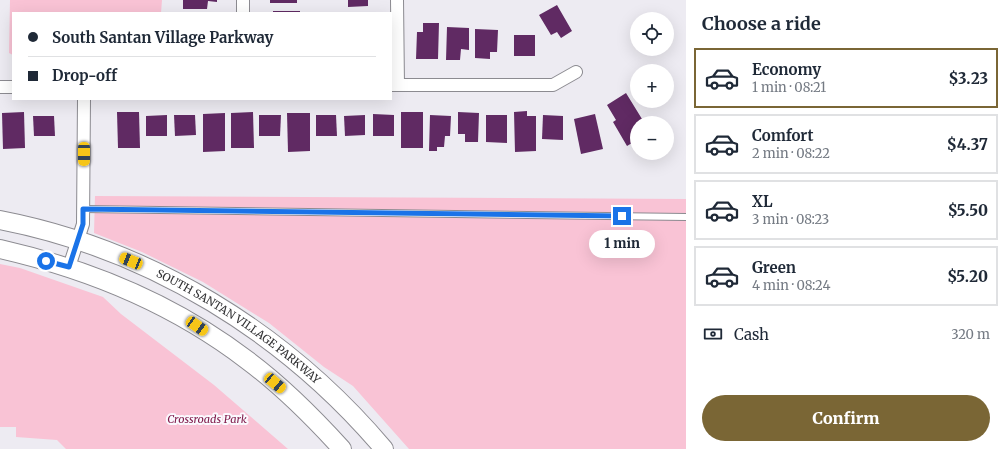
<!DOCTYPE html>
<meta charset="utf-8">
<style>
:root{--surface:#fff;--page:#f6f6f7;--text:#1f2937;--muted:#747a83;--line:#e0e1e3;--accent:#7a6635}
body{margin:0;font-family:Merriweather,serif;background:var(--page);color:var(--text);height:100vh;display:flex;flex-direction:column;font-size:15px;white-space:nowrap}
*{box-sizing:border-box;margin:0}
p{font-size:13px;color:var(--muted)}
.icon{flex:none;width:22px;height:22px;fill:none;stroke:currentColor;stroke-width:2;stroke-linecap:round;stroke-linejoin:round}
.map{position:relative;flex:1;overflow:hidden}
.details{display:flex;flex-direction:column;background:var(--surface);width:320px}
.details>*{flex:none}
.banner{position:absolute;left:12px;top:12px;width:380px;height:88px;border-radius:0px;box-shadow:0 4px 16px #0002;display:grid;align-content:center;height:88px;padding:0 16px;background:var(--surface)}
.fabs{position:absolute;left:630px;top:12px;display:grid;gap:8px}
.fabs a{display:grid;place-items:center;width:44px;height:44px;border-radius:50%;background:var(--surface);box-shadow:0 4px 16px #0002;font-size:20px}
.end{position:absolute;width:18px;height:18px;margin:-9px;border:5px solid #1a73e8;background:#fff;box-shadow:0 0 0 2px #fff}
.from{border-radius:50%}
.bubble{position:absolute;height:28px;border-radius:14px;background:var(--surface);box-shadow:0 4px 16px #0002;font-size:13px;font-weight:800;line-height:28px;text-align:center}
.car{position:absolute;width:12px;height:24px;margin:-12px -6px;border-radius:5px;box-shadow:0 0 3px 1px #0007;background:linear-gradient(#f5c518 24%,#345 0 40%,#f5c518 0 76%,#345 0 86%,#f5c518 0)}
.banner b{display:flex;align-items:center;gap:14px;height:38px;font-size:15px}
.banner b+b{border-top:1px solid var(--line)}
.banner i{width:10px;height:10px;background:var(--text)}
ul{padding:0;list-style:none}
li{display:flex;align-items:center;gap:12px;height:60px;margin:0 8px 6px;padding:0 8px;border:2px solid var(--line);border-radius:0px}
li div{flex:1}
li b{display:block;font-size:15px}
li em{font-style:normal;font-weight:800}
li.active{border-color:var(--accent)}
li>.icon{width:36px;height:36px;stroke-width:1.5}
h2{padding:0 16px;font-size:18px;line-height:48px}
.pay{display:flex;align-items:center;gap:10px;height:44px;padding:0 16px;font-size:15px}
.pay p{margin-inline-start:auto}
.cta{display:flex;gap:8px;margin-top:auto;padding:8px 16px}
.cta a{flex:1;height:46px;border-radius:24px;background:var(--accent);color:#fff;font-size:16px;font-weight:800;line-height:46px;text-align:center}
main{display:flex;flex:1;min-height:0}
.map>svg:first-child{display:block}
</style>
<main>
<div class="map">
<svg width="686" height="449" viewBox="0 0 686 449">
<rect width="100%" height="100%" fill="#edebf2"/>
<!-- green -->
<g fill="#f9c3d5">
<polygon points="10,0 162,0 161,13 13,13 13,55 9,53"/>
<polygon points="95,196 686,199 686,449 409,449 353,386 324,367 269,323 203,282 142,252 94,233"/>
<polygon points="0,264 20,268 103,297 121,314 214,385 288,449 66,449 57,440 16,437 16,427 0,427"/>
</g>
<!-- building -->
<g fill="#602a63">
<polygon points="183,0 217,0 217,2 208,1 207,9 183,9"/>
<rect x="270" y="0" width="27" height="3"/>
<polygon points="348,0 368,0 368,6 348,7"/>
<polygon points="557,5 572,31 561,38 557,32 551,35 539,15"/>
<rect x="273" y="11" width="27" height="2"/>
<polygon points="423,23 439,23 438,59 416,59 417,32 423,32"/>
<polygon points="447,27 469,28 469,50 461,49 460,60 446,60"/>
<polygon points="475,29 498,30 497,52 490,52 490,59 475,58"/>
<rect x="514" y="35" width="21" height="21"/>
<polygon points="626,93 642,119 636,123 637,140 627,146 613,122 616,120 607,105"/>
<polygon points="527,111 527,116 536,116 536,151 515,152 514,112"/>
<polygon points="24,112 25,148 3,149 2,113"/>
<polygon points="117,112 139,112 140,148 118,148"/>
<polygon points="253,112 254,148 231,148 231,113"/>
<rect x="401" y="112" width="22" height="36"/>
<polygon points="458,112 479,113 478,142 465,142 465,134 458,134"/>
<polygon points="225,113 225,151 203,152 203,114"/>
<polygon points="287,113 310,113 310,151 288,152"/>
<polygon points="373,114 394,115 394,136 373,136"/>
<polygon points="595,114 603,149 581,154 574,119"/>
<polygon points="167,115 167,136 146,136 146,116"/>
<polygon points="174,115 195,115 196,135 175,136"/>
<polygon points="259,115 281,115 280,136 259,136"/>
<polygon points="316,115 336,115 337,136 316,136"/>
<polygon points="365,115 365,135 345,136 344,116"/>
<polygon points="430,115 451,116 450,136 445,136 444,147 437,147 437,151 429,151"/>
<polygon points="486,115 507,115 507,143 486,142"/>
<polygon points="543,115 563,116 563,140 542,139"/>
<polygon points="33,116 54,116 55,136 34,136"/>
</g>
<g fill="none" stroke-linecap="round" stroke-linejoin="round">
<defs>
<polyline id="service" points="83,209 686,217"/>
<g id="minor">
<polyline points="397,0 398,85"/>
<polyline points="243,13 243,0"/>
<polyline points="391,85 553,85 576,72"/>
<polyline points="0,87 13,87"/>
<polyline points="69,267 83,224 84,99"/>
</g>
<g id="secondary">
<path id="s1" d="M0 220C150 249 286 333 384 449"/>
<path d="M0 249C88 269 175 305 247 360 282 386 313 417 342 449"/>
</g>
</defs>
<!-- service casing -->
<use href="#service" stroke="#8c8b91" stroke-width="8"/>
<!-- minor casing -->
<use href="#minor" stroke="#8c8b91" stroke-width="14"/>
<!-- secondary casing -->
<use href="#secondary" stroke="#8c8b91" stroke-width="20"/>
<!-- service -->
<use href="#service" stroke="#fff" stroke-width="6"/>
<!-- minor -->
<use href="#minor" stroke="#fff" stroke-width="12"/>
<!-- secondary -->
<use href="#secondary" stroke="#fff" stroke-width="18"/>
</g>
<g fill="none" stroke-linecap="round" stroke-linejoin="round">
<!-- route -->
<polyline stroke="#1a73e8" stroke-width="5" points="46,261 69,267 83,224 83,209 622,216"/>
</g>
<g text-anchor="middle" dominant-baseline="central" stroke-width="4" stroke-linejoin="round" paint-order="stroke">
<!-- street labels -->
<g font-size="11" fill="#323234" stroke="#faf9fe">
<text stroke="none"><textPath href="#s1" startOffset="264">SOUTH SANTAN VILLAGE PARKWAY</textPath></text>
</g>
<!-- park labels -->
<g font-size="11" font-style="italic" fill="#801b4b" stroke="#faf9fe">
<text x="207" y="419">Crossroads Park</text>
</g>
</g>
</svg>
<div class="fabs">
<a><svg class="icon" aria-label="locate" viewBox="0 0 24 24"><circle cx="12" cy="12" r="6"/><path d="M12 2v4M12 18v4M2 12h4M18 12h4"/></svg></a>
<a>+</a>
<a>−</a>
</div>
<i class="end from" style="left:46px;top:261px"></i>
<i class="end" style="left:622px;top:216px"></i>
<div class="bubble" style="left:589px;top:230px;width:66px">1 min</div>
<i class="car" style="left:84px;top:154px;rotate:180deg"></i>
<i class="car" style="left:131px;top:261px;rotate:292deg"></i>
<i class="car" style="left:197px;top:326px;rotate:124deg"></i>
<i class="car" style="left:275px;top:383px;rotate:130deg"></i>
<div class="banner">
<b><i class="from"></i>South Santan Village Parkway</b>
<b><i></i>Drop-off</b>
</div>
</div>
<section class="details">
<h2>Choose a ride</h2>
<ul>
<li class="active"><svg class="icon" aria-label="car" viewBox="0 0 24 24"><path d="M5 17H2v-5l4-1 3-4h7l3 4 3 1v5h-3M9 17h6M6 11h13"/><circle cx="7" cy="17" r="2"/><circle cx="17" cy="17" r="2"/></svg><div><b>Economy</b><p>1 min · 08:21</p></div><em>$3.23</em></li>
<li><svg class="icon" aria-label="car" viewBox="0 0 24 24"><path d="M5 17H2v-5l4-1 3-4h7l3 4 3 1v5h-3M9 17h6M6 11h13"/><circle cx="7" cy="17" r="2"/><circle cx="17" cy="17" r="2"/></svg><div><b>Comfort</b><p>2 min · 08:22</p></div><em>$4.37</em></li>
<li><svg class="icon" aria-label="car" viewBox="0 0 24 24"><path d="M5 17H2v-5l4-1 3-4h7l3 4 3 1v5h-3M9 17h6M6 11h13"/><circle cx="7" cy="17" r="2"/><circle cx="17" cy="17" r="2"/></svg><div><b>XL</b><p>3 min · 08:23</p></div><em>$5.50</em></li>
<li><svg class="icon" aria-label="car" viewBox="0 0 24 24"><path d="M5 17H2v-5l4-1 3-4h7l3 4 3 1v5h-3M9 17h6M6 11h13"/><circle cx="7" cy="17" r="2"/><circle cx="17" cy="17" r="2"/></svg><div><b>Green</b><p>4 min · 08:24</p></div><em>$5.20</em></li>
</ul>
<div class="pay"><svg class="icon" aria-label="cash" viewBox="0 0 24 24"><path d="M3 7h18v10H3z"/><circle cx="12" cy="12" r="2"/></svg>Cash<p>320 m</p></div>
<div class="cta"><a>Confirm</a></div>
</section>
</main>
